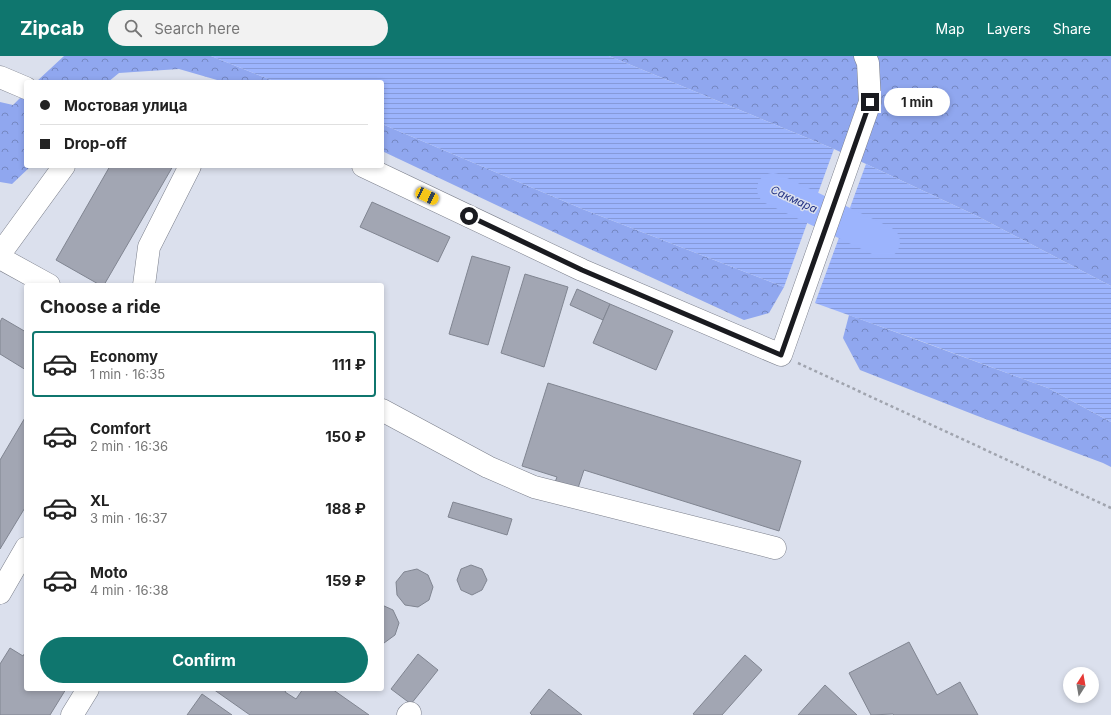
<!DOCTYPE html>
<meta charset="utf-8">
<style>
:root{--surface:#fff;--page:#f2f2f2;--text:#222;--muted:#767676;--line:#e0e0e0;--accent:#0f766e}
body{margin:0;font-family:Inter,sans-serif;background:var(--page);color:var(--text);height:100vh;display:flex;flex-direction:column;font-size:15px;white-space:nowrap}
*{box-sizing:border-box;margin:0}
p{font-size:13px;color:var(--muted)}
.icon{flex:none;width:22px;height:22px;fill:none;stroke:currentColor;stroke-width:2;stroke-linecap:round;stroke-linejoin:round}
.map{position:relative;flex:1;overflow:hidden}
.side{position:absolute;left:24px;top:227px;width:360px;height:408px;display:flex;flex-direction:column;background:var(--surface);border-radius:4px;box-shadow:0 2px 6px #0003}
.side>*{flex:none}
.guide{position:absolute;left:24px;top:24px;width:360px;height:88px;border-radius:4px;box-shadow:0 2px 6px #0003;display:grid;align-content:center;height:88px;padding:0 16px;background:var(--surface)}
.needle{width:26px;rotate:11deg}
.tools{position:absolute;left:1063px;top:611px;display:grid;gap:8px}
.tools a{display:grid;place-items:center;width:36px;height:36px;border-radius:50%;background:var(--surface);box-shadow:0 2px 6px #0003;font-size:20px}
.end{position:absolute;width:18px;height:18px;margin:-9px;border:5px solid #1a1b20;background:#fff;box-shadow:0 0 0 2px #fff}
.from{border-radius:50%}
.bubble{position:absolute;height:28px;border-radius:14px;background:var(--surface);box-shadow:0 2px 6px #0003;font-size:13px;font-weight:700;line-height:28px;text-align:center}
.car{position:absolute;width:12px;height:24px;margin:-12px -6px;border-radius:5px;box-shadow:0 0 3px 1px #0007;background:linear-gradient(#f5c518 24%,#345 0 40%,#f5c518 0 76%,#345 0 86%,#f5c518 0)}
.guide b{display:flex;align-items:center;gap:14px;height:38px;font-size:15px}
.guide b+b{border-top:1px solid var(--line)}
.guide i{width:10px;height:10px;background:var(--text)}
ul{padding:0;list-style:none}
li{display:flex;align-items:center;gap:12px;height:66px;margin:0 8px 6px;padding:0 8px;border:2px solid transparent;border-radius:4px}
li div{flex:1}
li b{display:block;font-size:15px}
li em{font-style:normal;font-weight:700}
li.active{border-color:var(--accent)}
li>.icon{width:36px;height:36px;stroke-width:1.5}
h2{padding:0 16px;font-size:18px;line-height:48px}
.action{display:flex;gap:8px;margin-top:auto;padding:8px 16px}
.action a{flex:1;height:46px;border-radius:24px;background:var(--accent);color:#fff;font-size:16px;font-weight:700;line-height:46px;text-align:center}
header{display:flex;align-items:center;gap:24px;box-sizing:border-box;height:56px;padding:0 20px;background:var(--accent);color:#fff}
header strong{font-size:19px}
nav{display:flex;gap:22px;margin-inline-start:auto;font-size:14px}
.search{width:280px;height:36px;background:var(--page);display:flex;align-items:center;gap:10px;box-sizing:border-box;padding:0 14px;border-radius:22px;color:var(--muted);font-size:15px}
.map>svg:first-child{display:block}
</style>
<header>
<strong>Zipcab</strong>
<div class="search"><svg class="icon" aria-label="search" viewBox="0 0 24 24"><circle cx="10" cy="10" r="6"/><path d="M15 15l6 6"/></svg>Search here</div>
<nav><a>Map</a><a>Layers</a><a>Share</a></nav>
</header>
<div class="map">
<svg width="1111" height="659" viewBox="0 0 1111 659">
<defs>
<pattern id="forest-crowns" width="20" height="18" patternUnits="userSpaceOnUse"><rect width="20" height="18" fill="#90a7ef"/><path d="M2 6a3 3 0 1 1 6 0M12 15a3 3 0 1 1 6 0" fill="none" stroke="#7587c1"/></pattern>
<pattern id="water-rules" width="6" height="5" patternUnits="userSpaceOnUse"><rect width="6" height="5" fill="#9cb4fd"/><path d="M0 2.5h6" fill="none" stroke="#869ad9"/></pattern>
</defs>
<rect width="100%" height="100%" fill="#dbe0ed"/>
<!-- forest -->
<g fill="url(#forest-crowns)">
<polygon points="64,0 211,0 276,26 224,26 179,13 119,17 108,26 36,26"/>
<polygon points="609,0 1111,0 1111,230 977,160 834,93"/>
<polygon points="26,36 26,110 31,110 12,128 0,126 0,46 13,49"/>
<polygon points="382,68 585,154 784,231 769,257 744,264 579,188 382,95"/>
<polygon points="849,259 1048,332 1111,366 1111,411 1103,407 975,359 860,314 843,282"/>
</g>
<!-- water -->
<g fill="url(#water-rules)">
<polygon points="211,0 609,0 834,93 784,231 585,154 382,68 382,26 276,26"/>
<polygon points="866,108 977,160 1111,230 1111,366 1048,332 918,284 815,247"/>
</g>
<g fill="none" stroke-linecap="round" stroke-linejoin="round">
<!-- river -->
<polyline stroke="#9cb4fd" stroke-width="32" points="773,133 884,186"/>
</g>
<!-- building -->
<g fill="#a2a6b3" stroke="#808591">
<polygon points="110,110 173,110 104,229 100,229 56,204"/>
<polygon points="372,146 450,181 438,206 360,171"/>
<polygon points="472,200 510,211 488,289 449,278"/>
<polygon points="525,218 568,231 544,311 501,297"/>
<polygon points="577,233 610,248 603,264 570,249"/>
<polygon points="610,248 673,275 656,314 593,287"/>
<polygon points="2,262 26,276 26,314 0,298 0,266"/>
<polygon points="548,327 801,405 779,475 584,414 577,435 554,429 557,421 522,410"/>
<polygon points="26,360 26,450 0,493 0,404"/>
<polygon points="453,446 512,463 507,479 448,461"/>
<polygon points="471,509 482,513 487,524 482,534 472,539 461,534 457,524 461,513"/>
<polygon points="417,513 428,519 433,531 429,544 418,551 405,549 397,539 396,526 404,516"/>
<polygon points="382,549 393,554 399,567 395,579 384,587 382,586"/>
<polygon points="909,586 937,639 960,626 978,659 894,659 893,658 871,659 849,617"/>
<polygon points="10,592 23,600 26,595 26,633 66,633 50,659 0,659 0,608"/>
<polygon points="418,598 438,614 411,648 391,633"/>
<polygon points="745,599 762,614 722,659 695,659 693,658"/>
<polygon points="825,629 857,659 798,659"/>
<polygon points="213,633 287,633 285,636 296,643 303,633 332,633 369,659 250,659"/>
<polygon points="549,633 582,659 532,659 530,657"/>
<polygon points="202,638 232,659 187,659"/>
</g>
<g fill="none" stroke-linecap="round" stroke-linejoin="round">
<defs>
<g id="minor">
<polyline points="0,21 26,32"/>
<polyline points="363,110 582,214 781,299 870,46 868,7 865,0"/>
<polyline points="0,198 64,110"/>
<polyline points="0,202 49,229"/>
<polyline points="144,229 149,191 190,110"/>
<polyline points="382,354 488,411 534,431 775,492"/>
<polyline points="0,537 26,492"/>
<polyline points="72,659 88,633"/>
<polyline points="408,659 410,657"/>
</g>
</defs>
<!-- minor casing -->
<use href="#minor" stroke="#7a7e8a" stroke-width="23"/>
<!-- path -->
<polyline stroke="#a0a4ae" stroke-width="2.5" stroke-dasharray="3 3" stroke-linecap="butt" points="798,307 1111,452"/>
<!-- minor -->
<use href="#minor" stroke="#fff" stroke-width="22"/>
</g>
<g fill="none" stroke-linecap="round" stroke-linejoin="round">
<!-- route -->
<polyline stroke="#1a1b20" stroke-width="5" points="469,160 582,214 781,299 870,46"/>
</g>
<g text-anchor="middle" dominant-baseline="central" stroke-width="3" stroke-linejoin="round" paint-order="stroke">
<!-- water labels -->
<g font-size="11" font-style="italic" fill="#233284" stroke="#dbe0ed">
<text transform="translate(794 143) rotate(25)">Сакмара</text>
</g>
</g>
</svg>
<div class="tools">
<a><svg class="needle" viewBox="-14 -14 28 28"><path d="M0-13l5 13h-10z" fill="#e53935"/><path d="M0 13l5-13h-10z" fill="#767676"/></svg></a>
</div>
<i class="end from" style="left:469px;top:160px"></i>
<i class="end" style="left:870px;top:46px"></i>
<div class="bubble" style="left:884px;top:32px;width:66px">1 min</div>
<i class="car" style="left:427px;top:140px;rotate:115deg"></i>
<div class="guide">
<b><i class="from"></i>Мостовая улица</b>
<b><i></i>Drop-off</b>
</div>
<section class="side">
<h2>Choose a ride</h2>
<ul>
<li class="active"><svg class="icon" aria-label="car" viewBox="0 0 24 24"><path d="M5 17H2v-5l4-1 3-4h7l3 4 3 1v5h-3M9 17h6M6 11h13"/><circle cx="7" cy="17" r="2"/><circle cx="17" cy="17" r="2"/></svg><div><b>Economy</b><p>1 min · 16:35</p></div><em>111 ₽</em></li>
<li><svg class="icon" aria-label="car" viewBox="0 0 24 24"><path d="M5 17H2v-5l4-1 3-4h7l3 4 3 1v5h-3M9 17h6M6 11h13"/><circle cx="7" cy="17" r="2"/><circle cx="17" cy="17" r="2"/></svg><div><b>Comfort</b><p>2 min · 16:36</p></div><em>150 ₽</em></li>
<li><svg class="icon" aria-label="car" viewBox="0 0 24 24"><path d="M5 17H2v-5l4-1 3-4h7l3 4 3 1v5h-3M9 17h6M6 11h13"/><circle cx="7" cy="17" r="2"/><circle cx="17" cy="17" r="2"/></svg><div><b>XL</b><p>3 min · 16:37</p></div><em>188 ₽</em></li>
<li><svg class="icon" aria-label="car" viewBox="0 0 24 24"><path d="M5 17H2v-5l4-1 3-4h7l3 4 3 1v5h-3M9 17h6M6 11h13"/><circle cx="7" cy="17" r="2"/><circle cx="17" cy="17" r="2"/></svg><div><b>Moto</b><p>4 min · 16:38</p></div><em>159 ₽</em></li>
</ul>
<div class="action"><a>Confirm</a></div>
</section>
</div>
